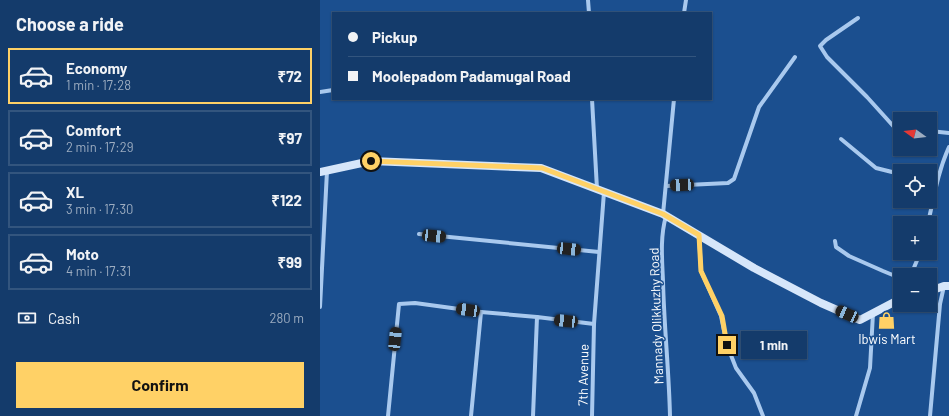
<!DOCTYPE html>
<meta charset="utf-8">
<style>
:root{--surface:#143b6b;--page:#214673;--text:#f1f3f6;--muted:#9dadc1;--line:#33557e;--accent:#ffd166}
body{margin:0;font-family:Barlow,sans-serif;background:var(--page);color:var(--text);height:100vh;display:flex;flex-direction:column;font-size:15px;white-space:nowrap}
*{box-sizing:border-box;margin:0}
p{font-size:13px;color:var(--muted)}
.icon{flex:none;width:22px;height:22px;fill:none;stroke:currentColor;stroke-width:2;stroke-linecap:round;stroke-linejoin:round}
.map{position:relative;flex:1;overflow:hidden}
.sheet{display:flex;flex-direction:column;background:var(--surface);width:320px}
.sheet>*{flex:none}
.banner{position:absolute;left:12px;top:12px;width:380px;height:88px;border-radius:0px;box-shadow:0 1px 3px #0004,0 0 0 1px var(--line);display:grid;align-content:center;height:88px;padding:0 16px;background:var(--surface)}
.needle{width:26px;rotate:285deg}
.buttons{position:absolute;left:573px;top:112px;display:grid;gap:8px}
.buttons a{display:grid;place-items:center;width:44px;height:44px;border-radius:0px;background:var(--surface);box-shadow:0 1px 3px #0004,0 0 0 1px var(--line);font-size:20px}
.end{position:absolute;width:18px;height:18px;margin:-9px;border:5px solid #ffd166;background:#111;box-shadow:0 0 0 2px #111}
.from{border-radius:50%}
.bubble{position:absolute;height:28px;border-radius:0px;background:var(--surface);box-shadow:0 1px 3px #0004,0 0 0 1px var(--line);font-size:13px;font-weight:700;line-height:28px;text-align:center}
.car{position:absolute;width:12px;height:24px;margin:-12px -6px;border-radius:5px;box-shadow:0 0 3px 1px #0007;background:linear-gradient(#222 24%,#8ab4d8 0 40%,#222 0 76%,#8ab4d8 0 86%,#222 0)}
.banner b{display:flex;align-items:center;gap:14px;height:38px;font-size:15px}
.banner b+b{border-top:1px solid var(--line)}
.banner i{width:10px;height:10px;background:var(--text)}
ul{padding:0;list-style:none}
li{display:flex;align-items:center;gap:12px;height:56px;margin:0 8px 6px;padding:0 8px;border:2px solid var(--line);border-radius:0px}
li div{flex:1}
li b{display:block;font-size:15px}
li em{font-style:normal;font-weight:700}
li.current{border-color:var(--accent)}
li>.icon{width:36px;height:36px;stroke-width:1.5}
h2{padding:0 16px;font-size:18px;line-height:48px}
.pay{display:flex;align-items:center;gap:10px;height:44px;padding:0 16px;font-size:15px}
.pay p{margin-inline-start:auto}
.cta{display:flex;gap:8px;margin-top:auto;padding:8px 16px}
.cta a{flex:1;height:46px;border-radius:0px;background:var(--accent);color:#111;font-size:16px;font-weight:700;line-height:46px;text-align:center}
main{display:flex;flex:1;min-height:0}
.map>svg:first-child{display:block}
</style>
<main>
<section class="sheet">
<h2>Choose a ride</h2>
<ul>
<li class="current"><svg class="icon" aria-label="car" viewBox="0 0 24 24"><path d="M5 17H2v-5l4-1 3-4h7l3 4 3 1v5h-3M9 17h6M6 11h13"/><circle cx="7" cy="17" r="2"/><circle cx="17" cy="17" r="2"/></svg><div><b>Economy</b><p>1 min · 17:28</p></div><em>₹72</em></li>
<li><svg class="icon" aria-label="car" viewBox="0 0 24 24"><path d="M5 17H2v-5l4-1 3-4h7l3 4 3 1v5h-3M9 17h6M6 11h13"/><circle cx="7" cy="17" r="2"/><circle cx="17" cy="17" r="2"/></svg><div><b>Comfort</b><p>2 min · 17:29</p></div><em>₹97</em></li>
<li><svg class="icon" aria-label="car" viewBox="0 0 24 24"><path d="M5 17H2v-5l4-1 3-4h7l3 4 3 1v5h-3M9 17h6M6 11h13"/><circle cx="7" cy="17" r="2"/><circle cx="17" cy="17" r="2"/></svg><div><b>XL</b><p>3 min · 17:30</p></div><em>₹122</em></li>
<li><svg class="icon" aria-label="car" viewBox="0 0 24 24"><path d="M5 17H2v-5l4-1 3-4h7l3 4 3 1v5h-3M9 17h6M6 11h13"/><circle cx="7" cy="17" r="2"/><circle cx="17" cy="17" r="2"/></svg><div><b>Moto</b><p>4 min · 17:31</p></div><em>₹99</em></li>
</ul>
<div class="pay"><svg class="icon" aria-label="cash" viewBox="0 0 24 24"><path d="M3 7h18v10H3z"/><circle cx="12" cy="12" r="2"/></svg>Cash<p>280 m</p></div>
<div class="cta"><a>Confirm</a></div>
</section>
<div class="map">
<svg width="629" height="416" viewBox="0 0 629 416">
<rect width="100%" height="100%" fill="#1b4f8f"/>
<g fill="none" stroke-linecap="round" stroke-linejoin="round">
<!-- minor -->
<g stroke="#a9c9ee" stroke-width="4">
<polyline points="268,0 269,13"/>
<polyline points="364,13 366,0"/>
<polyline points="538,18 506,40 500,46 507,57 547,97 566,118 575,128 580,129"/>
<polyline points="0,92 13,90"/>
<polyline points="272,99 277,189"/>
<polyline points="610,131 629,133"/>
<polyline points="521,139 556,168 580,174"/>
<polyline points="610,181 617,182"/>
<polyline points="346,186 408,183 414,179 439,107 475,57"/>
<polyline points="343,214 354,99"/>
<path d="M346 216C340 237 342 259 343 281 344 326 349 371 350 416"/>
<path d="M608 223C614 197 618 171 629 147"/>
<polyline points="99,234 279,252"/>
<polyline points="379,235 381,271 401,316 407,345 416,368 434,393 443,416"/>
<polyline points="515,241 516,247 529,256 563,271 580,278"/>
<polyline points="591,275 600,253"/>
<polyline points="0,307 7,171"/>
<polyline points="68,416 79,304 95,303 161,312"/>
<polyline points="151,416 161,312 217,317"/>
<polyline points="213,416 217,317 274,324"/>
<polyline points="272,416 274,324 284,192"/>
<polyline points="536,416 550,368 553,313"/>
<polyline points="610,416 620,304 624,286"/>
</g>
<!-- secondary -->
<g stroke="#d6e6fa" stroke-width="8">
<polyline points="0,172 51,161 221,168 343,214 434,268 501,303 540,320 580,299"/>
<polyline points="610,291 624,286 629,286"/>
</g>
</g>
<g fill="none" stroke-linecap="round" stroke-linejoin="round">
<!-- route -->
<polyline stroke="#ffd166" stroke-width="5" points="51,161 222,168 343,214 379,235 381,271 402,316 407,345"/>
</g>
<!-- icons -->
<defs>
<symbol id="shop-bare" viewBox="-9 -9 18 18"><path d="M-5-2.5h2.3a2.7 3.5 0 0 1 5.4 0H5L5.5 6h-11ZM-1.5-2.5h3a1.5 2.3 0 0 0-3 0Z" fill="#ffd166" stroke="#1b4f8f" stroke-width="2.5" paint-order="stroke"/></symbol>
</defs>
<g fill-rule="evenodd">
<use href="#shop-bare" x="554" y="308" width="25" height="25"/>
</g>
<g text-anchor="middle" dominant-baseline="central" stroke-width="3" stroke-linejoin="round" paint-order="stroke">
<!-- street labels -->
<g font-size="13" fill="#fff" stroke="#1b4f8f">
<text transform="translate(336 316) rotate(-92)">Mannady Olikkuzhy Road</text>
<text transform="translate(263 375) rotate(-89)">7th Avenue</text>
</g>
<!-- poi labels -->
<g font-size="13" fill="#fff" stroke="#1b4f8f">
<text x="567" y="339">Ibwis Mart</text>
</g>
</g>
</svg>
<div class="buttons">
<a><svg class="needle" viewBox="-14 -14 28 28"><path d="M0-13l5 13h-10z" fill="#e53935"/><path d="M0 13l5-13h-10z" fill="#9dadc1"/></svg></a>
<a><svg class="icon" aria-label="locate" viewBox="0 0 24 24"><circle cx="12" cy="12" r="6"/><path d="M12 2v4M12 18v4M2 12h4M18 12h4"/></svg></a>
<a>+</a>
<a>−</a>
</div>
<i class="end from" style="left:51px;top:161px"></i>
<i class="end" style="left:407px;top:345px"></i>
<div class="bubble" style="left:421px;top:331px;width:66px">1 min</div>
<i class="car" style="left:362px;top:185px;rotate:267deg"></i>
<i class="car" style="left:114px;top:236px;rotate:96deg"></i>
<i class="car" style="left:249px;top:249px;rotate:96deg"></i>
<i class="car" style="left:148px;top:310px;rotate:278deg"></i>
<i class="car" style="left:527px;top:314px;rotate:294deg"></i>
<i class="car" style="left:246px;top:321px;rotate:276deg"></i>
<i class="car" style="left:75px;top:339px;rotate:6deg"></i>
<div class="banner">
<b><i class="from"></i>Pickup</b>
<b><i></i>Moolepadom Padamugal Road</b>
</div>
</div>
</main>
